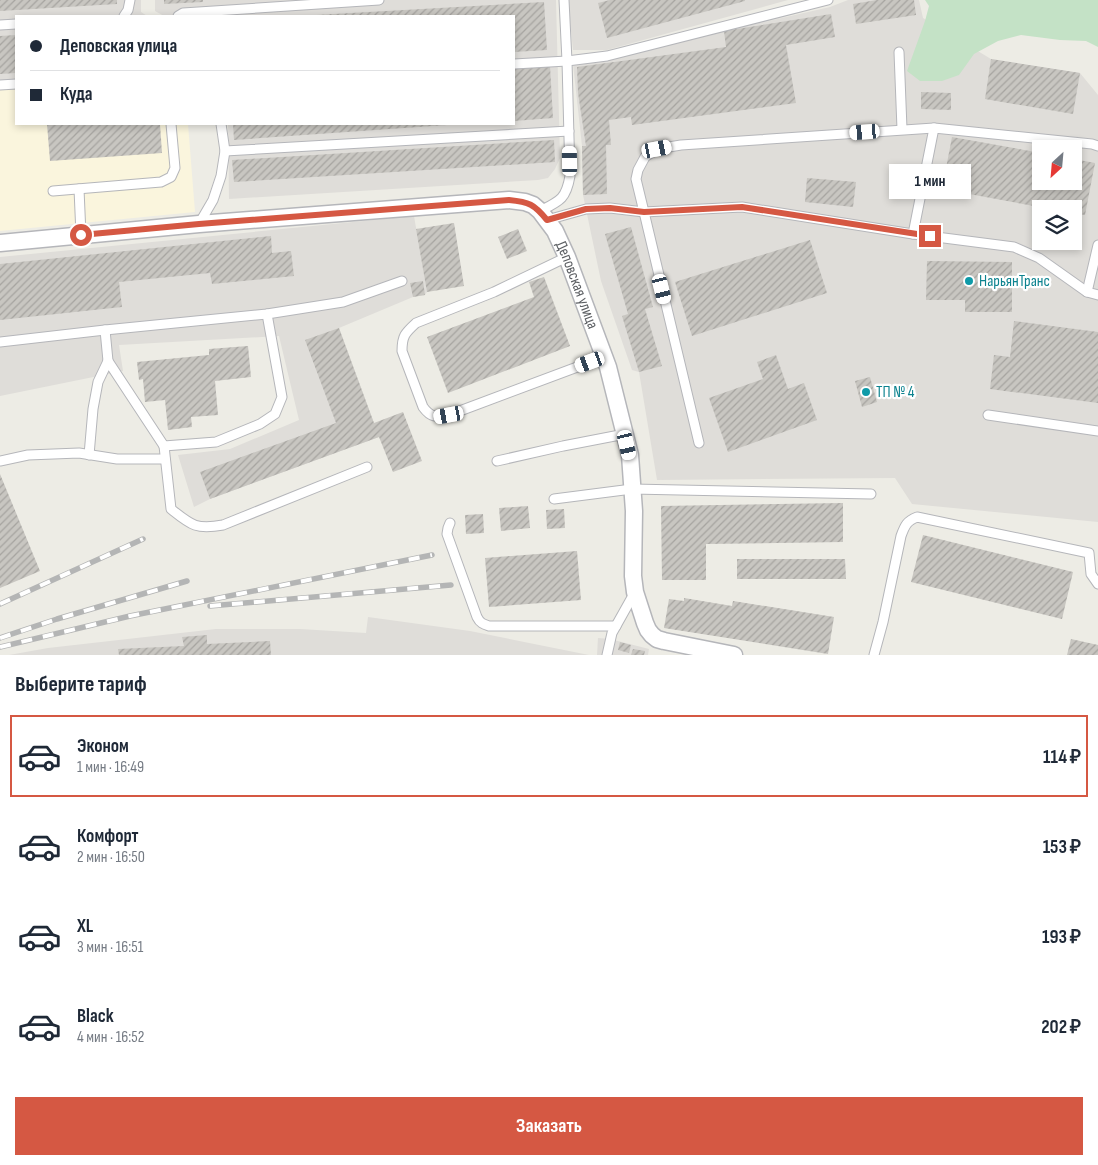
<!DOCTYPE html>
<html lang="ru">
<meta charset="utf-8">
<style>
:root{--surface:#fff;--page:#f2f2f3;--text:#1f2937;--muted:#747a83;--line:#e0e1e3;--accent:#d55843}
body{margin:0;font-family:"Sofia Sans Condensed",sans-serif;background:var(--page);color:var(--text);height:100vh;display:flex;flex-direction:column;font-size:19px;white-space:nowrap}
*{box-sizing:border-box;margin:0}
p{font-size:16px;color:var(--muted)}
.icon{flex:none;width:28px;height:28px;fill:none;stroke:currentColor;stroke-width:2;stroke-linecap:round;stroke-linejoin:round}
.map{position:relative;height:655px;overflow:hidden}
.details{display:flex;flex-direction:column;background:var(--surface);flex:1}
.details>*{flex:none}
.guide{position:absolute;left:15px;top:15px;width:500px;height:110px;border-radius:0px;box-shadow:0 2px 8px #0003;display:grid;align-content:center;height:110px;padding:0 15px;background:var(--surface)}
.needle{width:32px;rotate:206deg}
.buttons{position:absolute;left:1032px;top:140px;display:grid;gap:10px}
.buttons a{display:grid;place-items:center;width:50px;height:50px;border-radius:0px;background:var(--surface);box-shadow:0 2px 8px #0003;font-size:25px}
.end{position:absolute;width:22px;height:22px;margin:-11px;border:6px solid #d55843;background:#fff;box-shadow:0 0 0 2px #fff}
.from{border-radius:50%}
.bubble{position:absolute;height:35px;border-radius:0px;background:var(--surface);box-shadow:0 2px 8px #0003;font-size:16px;font-weight:700;line-height:35px;text-align:center}
.car{position:absolute;width:15px;height:30px;margin:-15px -8px;border-radius:6px;box-shadow:0 0 4px 1px #0007;background:linear-gradient(#fff 24%,#345 0 40%,#fff 0 76%,#345 0 86%,#fff 0)}
.guide b{display:flex;align-items:center;gap:18px;height:48px;font-size:19px}
.guide b+b{border-top:1px solid var(--line)}
.guide i{width:12px;height:12px;background:var(--text)}
ul{padding:0;list-style:none}
li{display:flex;align-items:center;gap:15px;height:82px;margin:0 10px 8px;padding:0 5px;border:2px solid transparent;border-radius:0px}
li div{flex:1}
li b{display:block;font-size:19px}
li em{font-style:normal;font-weight:700}
li.active{border-color:var(--accent)}
li>.icon{width:45px;height:45px;stroke-width:1.5}
h2{padding:0 15px;font-size:22px;line-height:60px}
.primary-button{display:flex;gap:10px;margin-top:auto;padding:10px 15px}
.primary-button a{flex:1;height:58px;border-radius:0px;background:var(--accent);color:#fff;font-size:20px;font-weight:700;line-height:58px;text-align:center}
.map>svg:first-child{display:block}
</style>
<div class="map">
<svg width="1098" height="655" viewBox="0 0 1098 655">
<defs>
<pattern id="building-hatch" width="6" height="6" patternUnits="userSpaceOnUse" patternTransform="scale(1.25)"><rect width="6" height="6" fill="#c8c6c1"/><path d="M-1 1l2-2M0 6l6-6M5 7l2-2" fill="none" stroke="#a6a4a0"/></pattern>
</defs>
<rect width="100%" height="100%" fill="#edece5"/>
<!-- commercial -->
<polygon fill="#faf5dd" points="16,89 16,124 188,124 195,212 0,231 0,90"/>
<!-- industrial -->
<g fill="#dfddd9" fill-rule="evenodd">
<polygon points="0,0 141,0 141,12 147,16 16,16 16,89 0,90"/>
<polygon points="155,0 556,0 560,158 555,169 548,178 538,180 229,199 228,124 514,124 514,16 164,16 155,11"/>
<polygon points="568,0 788,0 607,50 573,50"/>
<path d="M848 0H919L923 18 991 59 1080 73 1098 95V522L912 504 895 478 657 480 639 372 632 370 601 281 583 195 582 146 573 64 606 60 712 34 830 7ZM1041 149H1074V181H1041ZM1041 209H1074V241H1041Z"/>
<polygon points="414,216 427,292 425,295 413,297 339,328 379,437 210,499 194,507 178,455 230,449 299,420 279,336 119,345 123,371 0,396 0,257"/>
<polygon points="368,617 470,631 589,655 9,655 48,648 216,629 300,629 366,633"/>
<polygon points="598,638 610,639 649,649 648,655 597,655"/>
</g>
<!-- green -->
<polygon fill="#c4e2c6" points="925,0 1098,0 1098,47 1086,41 1060,40 1021,35 998,41 974,54 959,75 942,81 920,81 907,71 925,21 929,6"/>
<!-- building -->
<g fill="url(#building-hatch)">
<polygon points="0,0 117,0 117,4 0,11"/>
<polygon points="164,0 203,0 203,2 164,4"/>
<polygon points="610,0 745,0 745,1 607,38 598,3"/>
<polygon points="877,0 914,0 916,15 856,24 853,4"/>
<polygon points="544,2 547,50 514,52 514,16 316,16 316,15"/>
<polygon points="831,14 835,37 786,45 796,103 632,125 631,117 609,120 611,145 606,145 607,194 583,195 582,146 586,146 578,93 577,67 726,47 724,31"/>
<polygon points="16,35 16,73 0,74 0,36"/>
<polygon points="991,59 1080,73 1073,114 985,99"/>
<polygon points="550,66 553,118 514,121 514,69"/>
<polygon points="921,92 951,93 951,110 921,109"/>
<polygon points="47,124 160,124 162,153 50,161"/>
<polygon points="233,124 447,124 447,125 234,140"/>
<polygon points="952,137 1041,153 1041,181 1074,181 1074,159 1095,163 1085,215 1074,213 1074,209 1050,209 942,189"/>
<polygon points="554,140 555,162 234,182 232,160"/>
<polygon points="807,178 856,182 853,207 805,202"/>
<polygon points="454,223 464,286 427,292 416,229"/>
<polygon points="631,227 653,307 645,309 662,366 639,372 622,316 628,314 605,234"/>
<polygon points="518,229 527,251 507,259 498,237"/>
<polygon points="271,236 272,253 291,251 294,276 212,284 210,273 119,282 122,307 0,320 0,264"/>
<polygon points="810,240 827,293 692,336 675,282"/>
<polygon points="927,261 1012,262 1012,312 965,312 965,300 926,300"/>
<polygon points="544,277 570,346 448,393 427,337 534,297 529,282"/>
<polygon points="423,281 425,295 413,297 410,283"/>
<polygon points="1014,321 1098,332 1098,403 990,389 994,355 1010,357"/>
<polygon points="339,328 374,423 403,412 422,461 393,472 379,437 210,499 200,472 336,423 305,340"/>
<polygon points="248,346 251,377 215,381 218,415 191,417 192,427 168,430 165,400 145,402 143,379 139,380 137,362 209,355 209,349"/>
<polygon points="776,355 788,389 804,383 817,420 728,452 709,398 763,379 757,362"/>
<polygon points="870,377 877,402 862,407 855,381"/>
<polygon points="0,474 40,571 0,588"/>
<polygon points="843,503 843,542 706,544 706,580 662,580 661,506"/>
<polygon points="528,506 530,528 501,531 499,508"/>
<polygon points="564,509 565,528 547,529 546,510"/>
<polygon points="483,514 484,533 466,534 465,515"/>
<polygon points="923,535 1073,572 1062,619 911,582"/>
<polygon points="577,551 581,600 489,607 485,558"/>
<polygon points="737,559 845,559 846,579 737,579"/>
<polygon points="684,598 732,606 733,601 834,617 828,654 664,628 669,599 684,601"/>
<polygon points="207,635 207,644 270,641 271,655 119,655 118,649 184,646 182,637"/>
<polygon points="1071,639 1098,645 1098,655 1067,655"/>
<polygon points="620,642 631,645 629,653 618,650"/>
<polygon points="633,649 645,651 644,655 631,655"/>
</g>
<g fill="none" stroke-linecap="round" stroke-linejoin="round">
<defs>
<g id="lane">
<polyline points="124,16 128,10 130,0"/>
<polyline points="178,16 183,13 379,0"/>
<polyline points="0,25 16,24"/>
<polyline points="899,52 902,129"/>
<polyline points="514,64 567,61 607,56 828,0"/>
<polyline points="0,85 16,84"/>
<polyline points="225,151 569,131"/>
<polyline points="79,189 81,235"/>
<polyline points="53,191 161,182 171,177 175,168 171,124"/>
<path d="M540 211C560 201 566 199 570 176L567 61 564 0"/>
<polyline points="547,220 586,209 610,208 644,212 636,179 638,170 645,157 657,149 681,145 934,128"/>
<polyline points="199,224 213,200 221,176 225,151 221,124"/>
<polyline points="913,234 934,128 1092,144 1098,146"/>
<path d="M567 257 494 292 416 323C405 333 402 336 402 351L423 407C431 418 436 417 449 415L604 357"/>
<polyline points="1087,292 1098,245"/>
<polyline points="105,330 108,361"/>
<polyline points="0,342 105,330 267,314 343,302 402,281"/>
<polyline points="988,415 1098,431"/>
<polyline points="699,443 644,212 742,207 913,234 1014,247 1039,258 1087,292 1098,295"/>
<path d="M164 446 171 509C191 525 196 530 223 525L367 467"/>
<polyline points="89,455 93,409 98,382 108,361 164,446 216,442 260,424 275,414 282,397 267,314"/>
<polyline points="0,461 28,455 79,453 117,459 165,459"/>
<polyline points="497,461 563,446 625,434"/>
<polyline points="554,499 632,489 871,494"/>
<path d="M450 523 448 528 447 534 477 617C480 623 483 624 489 626H616"/>
<polyline points="607,655 612,633 635,592"/>
<path d="M874 655 883 622 901 536C905 525 907 521 917 517L1089 553 1091 574 1098 584"/>
</g>
<g id="street">
<path id="s1" d="M0 243 199 224 509 200 525 202 533 205 540 211 555 231 567 257 608 367 630 455 634 511 633 576 635 592 645 623 648 630 652 635 657 639 664 641 734 655"/>
</g>
</defs>
<!-- lane casing -->
<use href="#lane" stroke="#b5b6ba" stroke-width="11"/>
<!-- street casing -->
<use href="#street" stroke="#b5b6ba" stroke-width="19"/>
<!-- lane -->
<use href="#lane" stroke="#fff" stroke-width="9"/>
<!-- street -->
<use href="#street" stroke="#fff" stroke-width="16"/>
<defs>
<g id="rail">
<polyline points="0,604 143,539"/>
<polyline points="210,606 451,585"/>
<polyline points="0,638 57,619 187,581"/>
<polyline points="0,647 130,616 432,555"/>
</g>
</defs>
<!-- rail casing -->
<use href="#rail" stroke="#b4b5b5" stroke-width="5.5"/>
<!-- rail -->
<use href="#rail" stroke="#fff" stroke-width="4" stroke-dasharray="11" stroke-linecap="butt"/>
</g>
<g fill="none" stroke-linecap="round" stroke-linejoin="round">
<!-- route -->
<path stroke="#d55843" stroke-width="6" d="M81 235 199 224 509 200C529 202 534 204 547 220L586 209 610 208 644 212 742 207 930 236"/>
</g>
<!-- markers -->
<g fill="#0f9aa8" stroke="#fff" stroke-width="2">
<circle cx="969" cy="281" r="5"/>
<circle cx="866" cy="392" r="5"/>
</g>
<g text-anchor="middle" dominant-baseline="central" stroke-width="4.5" stroke-linejoin="round" paint-order="stroke">
<!-- culture labels -->
<g font-size="16" fill="#0d838f" stroke="#fff" text-anchor="start">
<text x="979" y="281">НарьянТранс</text>
<text x="876" y="392">ТП № 4</text>
</g>
<!-- street labels -->
<g font-size="16" fill="#5c5f63" stroke="#fff">
<text stroke="none"><textPath href="#s1" startOffset="628">Деповская улица</textPath></text>
</g>
</g>
</svg>
<div class="buttons">
<a><svg class="needle" viewBox="-14 -14 28 28"><path d="M0-13l5 13h-10z" fill="#e53935"/><path d="M0 13l5-13h-10z" fill="#747a83"/></svg></a>
<a><svg class="icon" aria-label="layers" viewBox="0 0 24 24"><path d="M12 4l9 5-9 5-9-5zM3 14l9 5 9-5"/></svg></a>
</div>
<i class="end from" style="left:81px;top:235px"></i>
<i class="end" style="left:930px;top:236px"></i>
<div class="bubble" style="left:889px;top:164px;width:82px">1 мин</div>
<i class="car" style="left:865px;top:132px;rotate:266deg"></i>
<i class="car" style="left:657px;top:149px;rotate:79deg"></i>
<i class="car" style="left:570px;top:161px;rotate:359deg"></i>
<i class="car" style="left:662px;top:289px;rotate:166deg"></i>
<i class="car" style="left:590px;top:362px;rotate:250deg"></i>
<i class="car" style="left:449px;top:415px;rotate:260deg"></i>
<i class="car" style="left:627px;top:445px;rotate:167deg"></i>
<div class="guide">
<b><i class="from"></i>Деповская улица</b>
<b><i></i>Куда</b>
</div>
</div>
<section class="details">
<h2>Выберите тариф</h2>
<ul>
<li class="active"><svg class="icon" aria-label="car" viewBox="0 0 24 24"><path d="M5 17H2v-5l4-1 3-4h7l3 4 3 1v5h-3M9 17h6M6 11h13"/><circle cx="7" cy="17" r="2"/><circle cx="17" cy="17" r="2"/></svg><div><b>Эконом</b><p>1 мин · 16:49</p></div><em>114 ₽</em></li>
<li><svg class="icon" aria-label="car" viewBox="0 0 24 24"><path d="M5 17H2v-5l4-1 3-4h7l3 4 3 1v5h-3M9 17h6M6 11h13"/><circle cx="7" cy="17" r="2"/><circle cx="17" cy="17" r="2"/></svg><div><b>Комфорт</b><p>2 мин · 16:50</p></div><em>153 ₽</em></li>
<li><svg class="icon" aria-label="car" viewBox="0 0 24 24"><path d="M5 17H2v-5l4-1 3-4h7l3 4 3 1v5h-3M9 17h6M6 11h13"/><circle cx="7" cy="17" r="2"/><circle cx="17" cy="17" r="2"/></svg><div><b>XL</b><p>3 мин · 16:51</p></div><em>193 ₽</em></li>
<li><svg class="icon" aria-label="car" viewBox="0 0 24 24"><path d="M5 17H2v-5l4-1 3-4h7l3 4 3 1v5h-3M9 17h6M6 11h13"/><circle cx="7" cy="17" r="2"/><circle cx="17" cy="17" r="2"/></svg><div><b>Black</b><p>4 мин · 16:52</p></div><em>202 ₽</em></li>
</ul>
<div class="primary-button"><a>Заказать</a></div>
</section>
